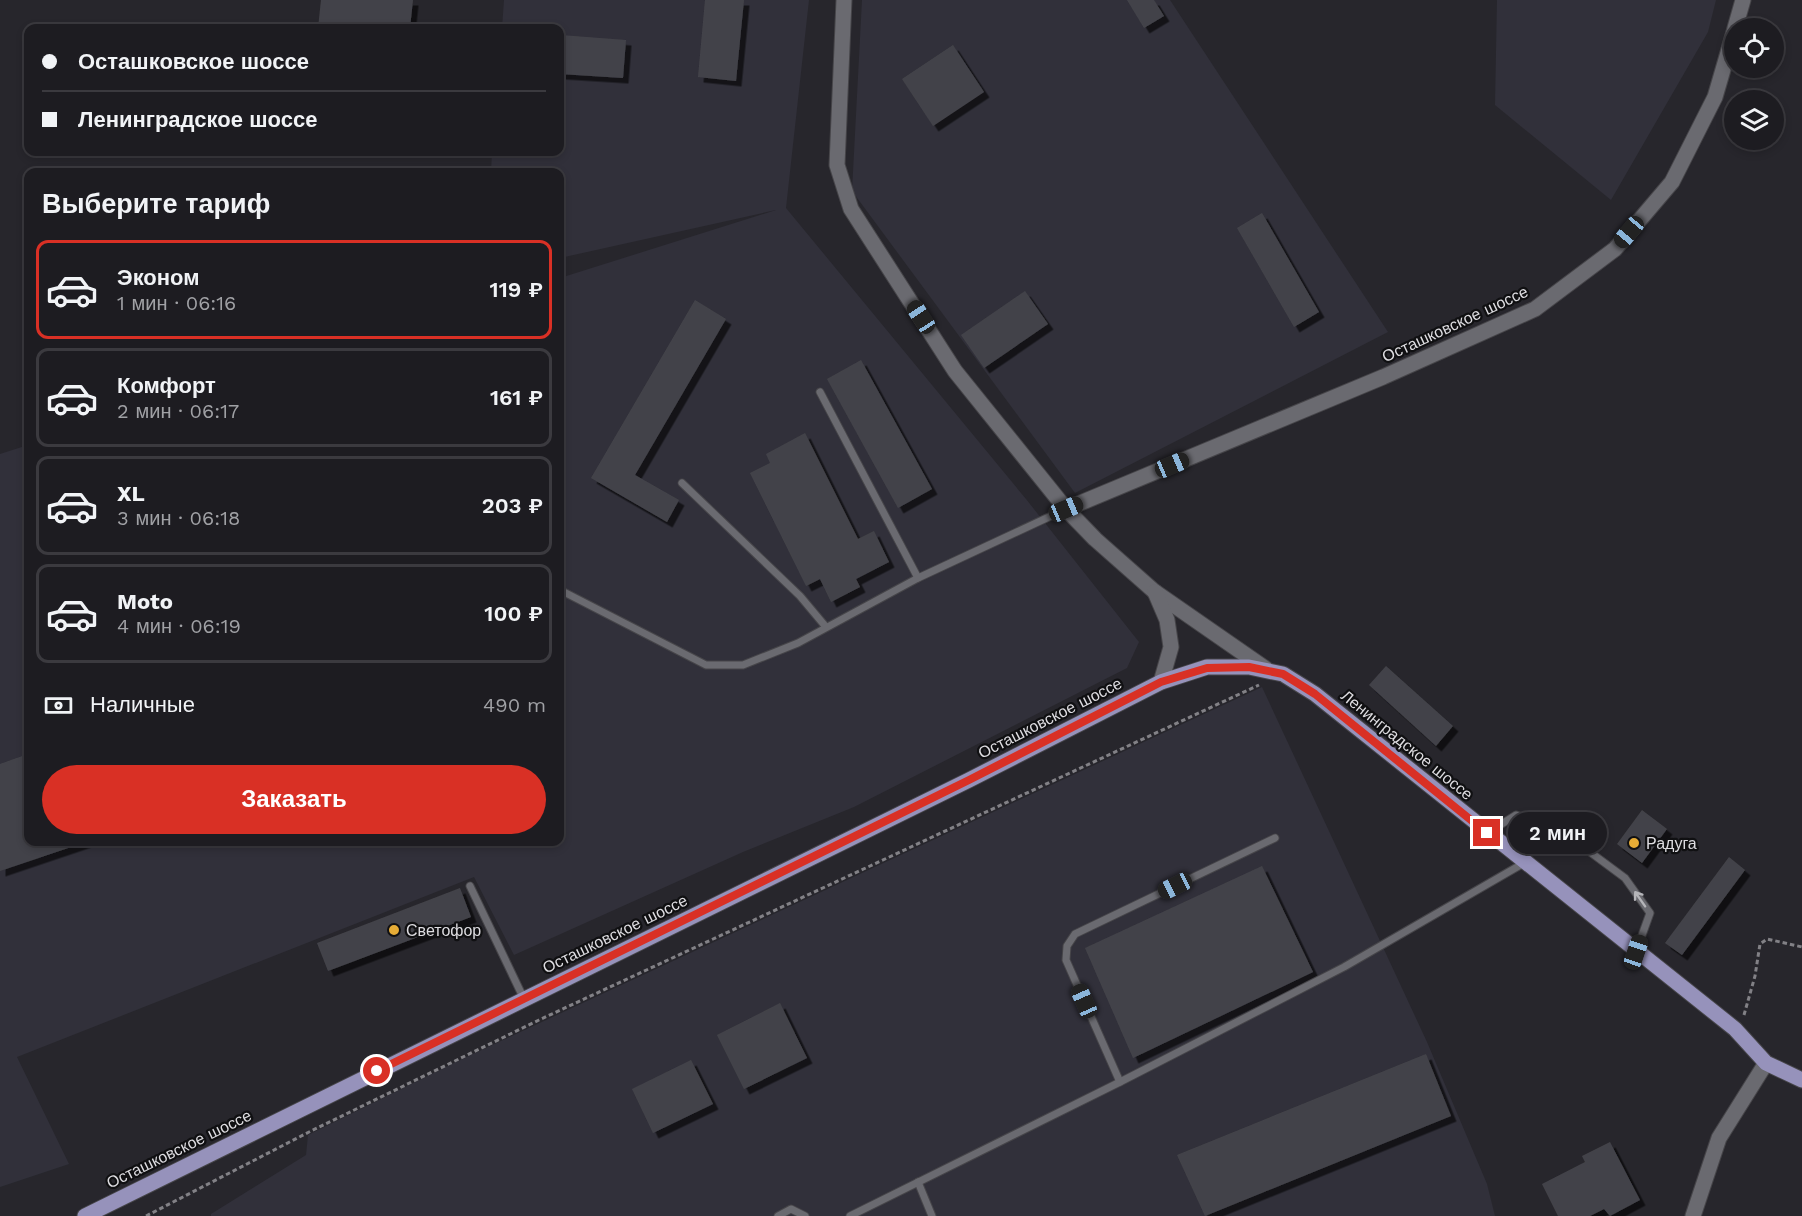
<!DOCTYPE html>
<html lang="ru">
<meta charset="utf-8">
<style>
:root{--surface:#1d1c21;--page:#2a292e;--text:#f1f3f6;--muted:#a0a1a5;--line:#3b3a3f;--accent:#d93025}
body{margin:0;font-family:"Work Sans",sans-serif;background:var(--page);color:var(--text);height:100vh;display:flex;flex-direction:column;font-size:22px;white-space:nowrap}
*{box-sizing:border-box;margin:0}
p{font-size:20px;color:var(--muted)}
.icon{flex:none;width:33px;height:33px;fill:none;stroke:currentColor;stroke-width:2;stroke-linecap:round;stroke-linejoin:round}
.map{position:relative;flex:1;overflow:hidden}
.side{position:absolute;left:24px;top:168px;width:540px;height:678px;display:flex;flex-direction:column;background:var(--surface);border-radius:12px;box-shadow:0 3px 9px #0003,0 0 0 2px var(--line)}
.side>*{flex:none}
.top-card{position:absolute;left:24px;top:24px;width:540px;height:132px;border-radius:12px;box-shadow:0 3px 9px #0003,0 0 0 2px var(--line);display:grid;align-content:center;height:132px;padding:0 18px;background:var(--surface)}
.fabs{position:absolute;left:1724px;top:18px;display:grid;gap:12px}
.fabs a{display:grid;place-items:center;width:60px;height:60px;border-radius:50%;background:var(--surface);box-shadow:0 3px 9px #0003,0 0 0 2px var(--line);font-size:30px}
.end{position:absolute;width:27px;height:27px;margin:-14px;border:8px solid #d93025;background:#fff;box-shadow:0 0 0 3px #fff}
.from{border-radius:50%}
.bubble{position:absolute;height:42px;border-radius:21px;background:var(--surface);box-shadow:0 3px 9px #0003,0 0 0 2px var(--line);font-size:20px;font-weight:600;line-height:42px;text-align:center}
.car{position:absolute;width:18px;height:36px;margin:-18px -9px;border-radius:8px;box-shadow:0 0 4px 2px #0007;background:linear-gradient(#222 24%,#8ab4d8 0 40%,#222 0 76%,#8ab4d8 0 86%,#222 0)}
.top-card b{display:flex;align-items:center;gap:21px;height:57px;font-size:22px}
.top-card b+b{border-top:2px solid var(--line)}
.top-card i{width:15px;height:15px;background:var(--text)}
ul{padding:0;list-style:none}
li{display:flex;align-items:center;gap:18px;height:99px;margin:0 12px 9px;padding:0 6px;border:3px solid var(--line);border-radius:12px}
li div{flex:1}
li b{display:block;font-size:22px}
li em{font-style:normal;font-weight:600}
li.active{border-color:var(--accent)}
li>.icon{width:54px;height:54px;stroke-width:1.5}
h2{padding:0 18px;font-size:27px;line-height:72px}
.pay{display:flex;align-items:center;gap:15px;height:66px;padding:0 18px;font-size:22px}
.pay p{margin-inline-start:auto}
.button{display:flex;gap:12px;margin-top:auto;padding:12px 18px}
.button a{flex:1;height:69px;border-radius:36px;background:var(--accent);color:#fff;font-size:24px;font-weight:600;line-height:69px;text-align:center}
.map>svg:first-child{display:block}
</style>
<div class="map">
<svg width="1802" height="1216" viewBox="0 0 1802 1216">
<defs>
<filter id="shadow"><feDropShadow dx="5.5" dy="5.5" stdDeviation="0" flood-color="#0009"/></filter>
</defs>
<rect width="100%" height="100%" fill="#27262c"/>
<!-- built -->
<g fill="#31303a">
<polygon points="504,0 809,0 786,208 1026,499 1139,642 1127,668 854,807 743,852 514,955 474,877 17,1057 69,1164 0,1187 0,454 28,445 28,842 560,842 560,278 776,210 560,258 560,172 491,172 492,152 560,152 560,28 502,28"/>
<polygon points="862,0 1170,0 1388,332 1075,493 852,191"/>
<polygon points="1497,0 1716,0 1708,32 1611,200 1495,105"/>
<polygon points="1262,687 1427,1042 1487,1184 1495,1216 211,1216 211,1214 306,1155 308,1135 458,1061"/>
</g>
<!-- building -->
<g fill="#434349" filter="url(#shadow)">
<polygon points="321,0 413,0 410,28 318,28"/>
<polygon points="705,0 744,0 736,81 698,77"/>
<polygon points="1127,0 1154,0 1164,16 1144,28"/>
<polygon points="560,35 626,40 623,78 560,74"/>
<polygon points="953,45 984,92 933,126 902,79"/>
<polygon points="1262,213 1319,312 1294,327 1237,228"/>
<polygon points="1025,291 1048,324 984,368 961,335"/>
<polygon points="695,300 726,319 635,475 679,500 667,522 591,478"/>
<polygon points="861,360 932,489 898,508 827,379"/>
<polygon points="805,433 858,539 874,531 889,562 856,579 860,587 831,602 820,579 806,586 750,473 770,463 766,454"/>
<polygon points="1386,666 1453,726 1436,746 1369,685"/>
<polygon points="28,754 28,842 86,842 0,871 0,764"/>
<polygon points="1642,810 1667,829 1642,863 1617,844"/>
<polygon points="1729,857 1745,870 1682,955 1665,943"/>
<polygon points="1262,866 1313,972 1133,1058 1085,948"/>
<polygon points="460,888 471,917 328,971 317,943"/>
<polygon points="780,1003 807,1058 744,1089 717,1035"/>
<polygon points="1426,1054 1451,1116 1205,1216 1177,1155"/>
<polygon points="691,1060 713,1104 653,1133 632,1089"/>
<polygon points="1610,1142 1640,1200 1610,1216 1604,1209 1590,1216 1558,1216 1542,1184 1585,1162 1582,1156"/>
</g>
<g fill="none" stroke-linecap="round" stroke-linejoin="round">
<defs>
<g id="lane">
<polyline points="820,392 918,578"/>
<polyline points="682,483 800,596 826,627"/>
<polyline points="560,590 706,665 743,665 798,643 918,578 1066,509"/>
<polyline points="1489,832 1516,815 1563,832 1625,878 1650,913 1637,949"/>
<polyline points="470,886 524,999"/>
<polyline points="1120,1082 1066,960 1067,946 1075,934 1275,838"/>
<polyline points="918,1182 932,1216"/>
<polyline points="778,1216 791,1209 805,1216"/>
<polyline points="850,1216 1120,1082 1344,967 1524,863"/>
</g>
<g id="secondary">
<polyline points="844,0 837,165 851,209 955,371 1066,509 1095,539 1155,592 1266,669"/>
<polyline points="1735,28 1743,0"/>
<polyline points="1066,509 1383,377 1535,309 1615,249 1672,182 1715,97 1734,32"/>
<polyline points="1155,592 1167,620 1171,647 1161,682"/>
<polyline points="1693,1216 1719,1138 1766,1063"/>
</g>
<polyline id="primary" points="85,1216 969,780 1161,682 1207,667 1249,667 1283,674 1315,694 1735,1029 1766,1063 1802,1080"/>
</defs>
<!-- lane casing -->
<use href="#lane" stroke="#464549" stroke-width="9"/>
<!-- secondary casing -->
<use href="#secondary" stroke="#464549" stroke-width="17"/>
<!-- primary casing -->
<use href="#primary" stroke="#464549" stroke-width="17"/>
<!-- path -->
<g stroke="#828186" stroke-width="3" stroke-dasharray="4.5 3" stroke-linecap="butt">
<polyline points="1744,1015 1755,976 1760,944 1767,939 1802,947"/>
<polyline points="146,1216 309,1132 539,1020 1259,685"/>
</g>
<!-- lane -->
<use href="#lane" stroke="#6a6a70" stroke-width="7"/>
<!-- secondary -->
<use href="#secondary" stroke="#6a6a70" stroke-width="15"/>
<!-- primary -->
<use href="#primary" stroke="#9692bb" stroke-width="15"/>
</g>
<!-- one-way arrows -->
<defs><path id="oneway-shaft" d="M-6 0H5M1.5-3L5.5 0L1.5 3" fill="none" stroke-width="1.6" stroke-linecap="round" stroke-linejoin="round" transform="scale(1.5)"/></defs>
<use stroke="#b5b5b9" href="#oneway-shaft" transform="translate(1640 899) rotate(-125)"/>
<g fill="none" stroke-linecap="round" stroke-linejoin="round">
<!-- route -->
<polyline stroke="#d93025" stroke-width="8" points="377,1071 969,780 1161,682 1207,668 1249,667 1283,674 1315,694 1487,833"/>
</g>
<!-- markers -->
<g fill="#e6ac36" stroke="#101012" stroke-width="2">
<circle cx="1634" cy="843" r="6"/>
<circle cx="394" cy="930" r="6"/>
</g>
<g text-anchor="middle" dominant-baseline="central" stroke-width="4.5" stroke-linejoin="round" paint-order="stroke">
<!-- street labels -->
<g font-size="16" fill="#dedde1" stroke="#101012">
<text transform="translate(1455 324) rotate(-25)">Осташковское шоссе</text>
<text transform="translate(1050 718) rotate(-27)">Осташковское шоссе</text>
<text transform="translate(1407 745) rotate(39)">Ленинградское шоссе</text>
<text transform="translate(615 934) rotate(-26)">Осташковское шоссе</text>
<text transform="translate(179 1149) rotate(-26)">Осташковское шоссе</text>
</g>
<!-- poi labels -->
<g font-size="16" fill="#dedde1" stroke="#101012" text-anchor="start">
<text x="1646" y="843">Радуга</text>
<text x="406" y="930">Светофор</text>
</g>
</g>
</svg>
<div class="fabs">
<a><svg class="icon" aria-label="locate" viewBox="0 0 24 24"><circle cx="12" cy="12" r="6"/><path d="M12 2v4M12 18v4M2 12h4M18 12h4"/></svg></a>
<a><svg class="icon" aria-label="layers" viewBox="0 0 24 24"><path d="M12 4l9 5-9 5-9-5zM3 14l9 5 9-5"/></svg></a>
</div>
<i class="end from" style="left:377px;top:1071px"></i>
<i class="end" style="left:1487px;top:833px"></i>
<div class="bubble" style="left:1508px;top:812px;width:99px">2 мин</div>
<i class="car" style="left:1629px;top:232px;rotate:220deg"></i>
<i class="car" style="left:921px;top:317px;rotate:327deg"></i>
<i class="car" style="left:1172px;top:465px;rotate:67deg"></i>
<i class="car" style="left:1066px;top:509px;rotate:67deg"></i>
<i class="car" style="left:1175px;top:886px;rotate:244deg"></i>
<i class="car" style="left:1636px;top:952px;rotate:19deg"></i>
<i class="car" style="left:1084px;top:1001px;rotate:336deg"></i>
<div class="top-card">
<b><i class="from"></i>Осташковское шоссе</b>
<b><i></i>Ленинградское шоссе</b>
</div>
<section class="side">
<h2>Выберите тариф</h2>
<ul>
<li class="active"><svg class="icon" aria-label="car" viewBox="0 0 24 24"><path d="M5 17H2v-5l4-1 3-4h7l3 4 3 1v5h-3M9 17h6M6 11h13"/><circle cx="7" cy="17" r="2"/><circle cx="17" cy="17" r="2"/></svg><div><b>Эконом</b><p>1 мин · 06:16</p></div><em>119 ₽</em></li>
<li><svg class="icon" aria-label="car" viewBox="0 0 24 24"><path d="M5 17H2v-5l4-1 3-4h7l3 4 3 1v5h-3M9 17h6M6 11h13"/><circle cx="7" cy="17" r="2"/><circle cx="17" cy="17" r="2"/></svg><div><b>Комфорт</b><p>2 мин · 06:17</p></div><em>161 ₽</em></li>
<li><svg class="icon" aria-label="car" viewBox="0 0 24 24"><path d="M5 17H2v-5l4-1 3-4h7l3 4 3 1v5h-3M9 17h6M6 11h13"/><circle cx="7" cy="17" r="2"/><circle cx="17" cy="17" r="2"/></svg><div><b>XL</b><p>3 мин · 06:18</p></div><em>203 ₽</em></li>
<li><svg class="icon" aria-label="car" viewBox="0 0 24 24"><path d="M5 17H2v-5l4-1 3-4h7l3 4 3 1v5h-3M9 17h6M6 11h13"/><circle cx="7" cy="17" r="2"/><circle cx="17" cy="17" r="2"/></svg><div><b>Moto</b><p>4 мин · 06:19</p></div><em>100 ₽</em></li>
</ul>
<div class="pay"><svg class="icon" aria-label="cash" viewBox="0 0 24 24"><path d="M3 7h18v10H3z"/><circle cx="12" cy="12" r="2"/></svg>Наличные<p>490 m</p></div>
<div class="button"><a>Заказать</a></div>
</section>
</div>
